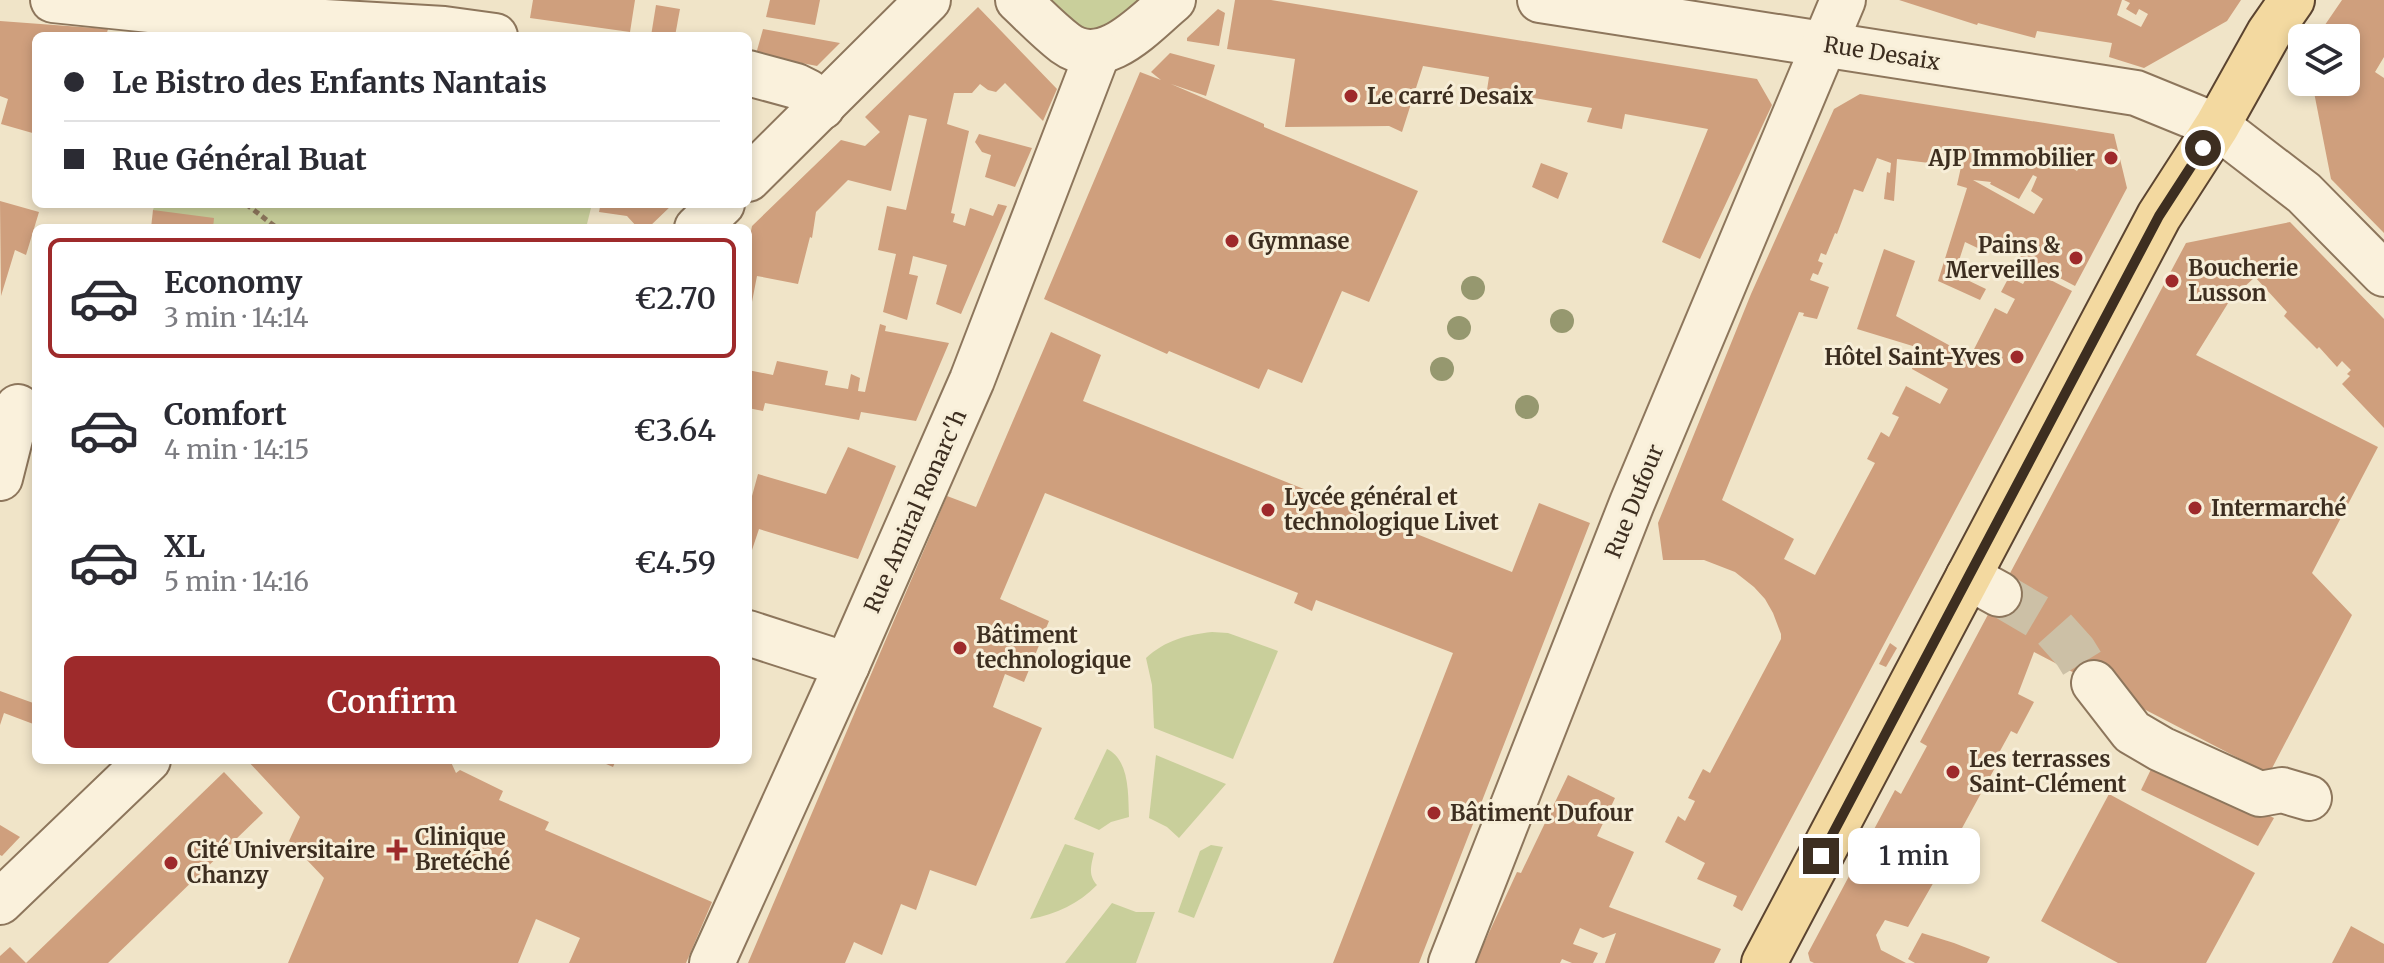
<!DOCTYPE html>
<meta charset="utf-8">
<style>
:root{--surface:#fff;--page:#f2f2f3;--text:#2b2b33;--muted:#7c7c81;--line:#e1e1e2;--accent:#9e2a2b}
body{margin:0;font-family:Merriweather,serif;background:var(--page);color:var(--text);height:100vh;display:flex;flex-direction:column;font-size:30px;white-space:nowrap}
*{box-sizing:border-box;margin:0}
p{font-size:26px;color:var(--muted)}
.icon{flex:none;width:44px;height:44px;fill:none;stroke:currentColor;stroke-width:2;stroke-linecap:round;stroke-linejoin:round}
.map{position:relative;flex:1;overflow:hidden}
.sheet{position:absolute;left:32px;top:224px;width:720px;height:540px;display:flex;flex-direction:column;background:var(--surface);border-radius:12px;box-shadow:0 4px 12px #0003}
.sheet>*{flex:none}
.top-card{position:absolute;left:32px;top:32px;width:720px;height:176px;border-radius:12px;box-shadow:0 4px 12px #0003;display:grid;align-content:center;height:176px;padding:0 32px;background:var(--surface)}
.buttons{position:absolute;left:2288px;top:24px;display:grid;gap:16px}
.buttons a{display:grid;place-items:center;width:72px;height:72px;border-radius:12px;background:var(--surface);box-shadow:0 4px 12px #0003;font-size:40px}
.end{position:absolute;width:36px;height:36px;margin:-18px;border:10px solid #3d2e20;background:#fff;box-shadow:0 0 0 4px #fff}
.from{border-radius:50%}
.bubble{position:absolute;height:56px;border-radius:12px;background:var(--surface);box-shadow:0 4px 12px #0003;font-size:26px;font-weight:600;line-height:56px;text-align:center}
.top-card b{display:flex;align-items:center;gap:28px;height:76px;font-size:30px}
.top-card b+b{border-top:2px solid var(--line)}
.top-card i{width:20px;height:20px;background:var(--text)}
ul{padding:14px 0 0;list-style:none}
li{display:flex;align-items:center;gap:24px;height:120px;margin:0 16px 12px;padding:0 16px;border:4px solid transparent;border-radius:12px}
li div{flex:1}
li b{display:block;font-size:30px}
li em{font-style:normal;font-weight:600}
li.on{border-color:var(--accent)}
li>.icon{width:72px;height:72px;stroke-width:1.5}
.cta{display:flex;gap:16px;margin-top:auto;padding:16px 32px}
.cta a{flex:1;height:92px;border-radius:12px;background:var(--accent);color:#fff;font-size:32px;font-weight:600;line-height:92px;text-align:center}
.map>svg:first-child{display:block}
</style>
<div class="map">
<svg width="2384" height="963" viewBox="0 0 2384 963">
<rect width="100%" height="100%" fill="#f0e4c8"/>
<!-- green -->
<g fill="#c9cf9b">
<polygon points="1040,0 1142,0 1104,29 1086,31"/>
<polygon points="155,204 592,204 586,228 213,228 153,210"/>
<path d="M1212 632 1228 633 1278 651 1233 759 1154 728 1152 685 1146 658C1166 640 1186 635 1212 632Z"/>
<path d="M1107 749C1130 760 1128 795 1129 817L1111 822 1099 830 1074 819Z"/>
<polygon points="1156,755 1226,784 1179,838 1167,827 1149,818"/>
<path d="M1065 844 1094 853C1091 866 1088 875 1097 885 1078 904 1057 914 1030 919Z"/>
<polygon points="1211,845 1223,847 1194,918 1178,912 1200,851"/>
<polygon points="1112,903 1136,912 1155,912 1136,963 1065,963"/>
</g>
<!-- building -->
<g fill="#cf9f7d" fill-rule="evenodd">
<polygon points="533,0 635,0 630,32 530,18"/>
<polygon points="770,0 820,0 815,25 766,17"/>
<polygon points="1235,0 1271,0 1302,5 1757,79 1772,105 1700,259 1662,242 1708,129 1625,114 1622,129 1587,122 1592,108 1487,90 1489,77 1423,66 1402,132 1389,126 1285,127 1295,59 1227,49"/>
<polygon points="1899,0 2122,0 2117,15 2141,27 2148,14 2139,9 2136,15 2126,9 2130,3 2124,0 2241,0 2227,21 2144,68 2109,57 2112,43 2037,31 2035,38 1978,23 1977,25"/>
<polygon points="2342,0 2384,0 2384,57 2375,72 2384,78 2384,233 2331,179 2312,82 2346,82 2346,38 2316,38"/>
<polygon points="656,5 680,9 675,36 651,36"/>
<polygon points="978,7 1057,89 1043,121 1005,83 996,92 988,90 980,84 972,93 954,93 947,124 969,131 951,213 955,214 953,222 965,226 970,208 993,216 998,204 1007,206 961,314 936,304 947,265 913,256 909,274 918,276 907,320 883,312 896,254 878,250 887,206 906,210 927,119 909,115 891,191 848,180 816,212 812,238 810,237 798,284 757,276 751,307 748,306 748,247 752,226 841,140 865,146 880,132 865,117"/>
<polygon points="1218,9 1225,13 1219,46 1187,41 1187,38"/>
<polygon points="0,21 108,29 106,36 36,36 36,134 1,124 8,99 0,96"/>
<polygon points="763,29 840,43 817,66 756,54"/>
<polygon points="1170,53 1215,65 1206,96 1171,84 1264,124 1264,127 1418,191 1369,302 1342,291 1302,383 1268,369 1259,389 1169,351 1167,354 1044,299 1140,72 1161,80 1151,72"/>
<path d="M1860 94 2114 134 2127 188 2075 286 1993 243 1988 253 1965 242 1953 279 1961 277 1986 289 1980 300 1938 281 1967 188 1957 185 1961 167 1897 159 1894 201 1884 199 1887 172 1890 173 1891 163 1877 158 1863 192 1854 189 1837 234 1835 233 1826 255 1821 253 1818 261 1823 263 1818 275 1813 273 1810 280 1829 287 1817 319 1803 316 1804 313 1799 312 1722 500 1794 539 1784 559 1815 575 1875 463 1867 459 1881 432 1889 437 1899 417 1892 414 1906 386 1940 404 1948 389 1912 369 1916 347 1857 329 1884 249 1915 261 1896 316 1956 349 1968 361 1995 308 2007 314 2015 299 2001 292 2009 277 2023 284 2031 270 2072 291 1742 911 1733 906 1737 896 1697 879 1705 863 1665 842 1678 816 1685 821 1695 801 1688 798 1703 769 1710 773 1781 639V634L1773 613 1765 599 1754 587 1735 572 1704 560H1663L1658 523 1751 294 1834 109ZM2023 152 2030 154 2031 160 2035 162 2033 167 2021 160ZM2064 156 2081 165 2077 171 2061 161ZM2033 175 2037 177 2031 191 2043 199 2034 214 1973 180 1991 182 1990 184 2019 199Z"/>
<polygon points="979,134 1032,148 1015,187 985,177 991,155 982,152 975,142"/>
<polygon points="1541,163 1568,173 1558,199 1532,187"/>
<polygon points="0,201 39,212 26,255 15,250 1,296"/>
<polygon points="591,204 673,204 648,228 638,228 627,216 599,212 600,207 590,206"/>
<polygon points="153,210 214,218 213,228 151,228"/>
<polygon points="2290,222 2384,319 2384,428 2342,384 2350,376 2347,374 2351,370 2342,361 2337,367 2319,347 2317,349 2284,316 2287,312 2255,277 2230,300 2196,355 2378,447 2312,573 2352,615 2269,774 2034,652 2018,694 2034,702 2017,734 2011,731 2000,751 2003,753 1949,852 1945,850 1936,871 1939,873 1908,927 1885,920 1876,935 1881,950 1906,963 1814,963 1810,961 1808,953 1895,790 1901,794 1927,746 1920,742 2186,243"/>
<polygon points="880,324 886,326 885,331 949,343 916,421 861,412 859,420 765,403 763,411 748,408 748,370 773,375 777,361 828,371 825,385 848,389 851,374 860,378 858,391 865,392"/>
<polygon points="1051,332 1101,355 1083,401 1512,572 1539,503 1590,523 1419,963 1333,963 1453,653 1316,600 1312,611 1294,603 1298,593 1045,493 1000,599 1049,621 1024,682 1005,674 993,707 1042,728 976,886 930,870 916,910 901,904 882,955 854,942 845,963 748,963 947,496 976,507"/>
<polygon points="848,447 896,466 858,559 759,529 751,553 748,552 748,494 752,496 758,474 826,494"/>
<polygon points="1890,643 1897,648 1886,667 1879,664"/>
<polygon points="0,691 36,704 36,725 4,713 0,725"/>
<polygon points="247,760 450,760 456,773 460,770 503,791 499,800 549,822 545,830 712,902 686,963 569,963 580,938 536,919 518,963 288,963 324,878 289,841 300,817"/>
<polygon points="597,760 616,760 613,767"/>
<polygon points="2155,761 2274,818 2258,846 2141,790"/>
<polygon points="224,772 263,813 108,963 26,963"/>
<polygon points="1568,775 1615,798 1597,836 1634,852 1609,907 1721,949 1714,963 1605,963 1616,933 1603,938 1580,928 1573,944 1598,953 1593,963 1572,963 1562,959 1560,963 1475,963 1517,872 1521,873"/>
<polygon points="2109,794 2255,873 2206,963 2118,963 2041,921"/>
<polygon points="0,825 20,837 2,856 0,855"/>
<polygon points="2351,926 2384,944 2384,963 2332,963"/>
<polygon points="1922,933 1954,943 1990,957 1987,963 1915,963 1908,959"/>
<polygon points="10,947 26,963 0,963 0,956"/>
</g>
<g fill="none" stroke-linecap="round" stroke-linejoin="round">
<!-- minor-tunnel -->
<polyline stroke="#ccc0a6" stroke-width="44" stroke-dasharray="44 22" stroke-linecap="butt" points="1999,594 2050,624 2075,652 2094,683"/>
<defs>
<g id="minor">
<polyline points="53,0 189,14 444,29 495,36"/>
<path d="M1018 0C1033 14 1048 30 1065 43 1104 72 1145 23 1173 0"/>
<polyline points="1540,0 2136,93 2217,126 2304,193 2384,274"/>
<polyline points="748,73 796,86 808,92 822,107"/>
<polyline points="748,179 928,0"/>
<polyline points="697,228 722,204"/>
<polyline points="0,478 18,407"/>
<polyline points="1968,577 1999,594"/>
<polyline points="748,633 847,665"/>
<polyline points="2094,683 2132,732 2161,749 2260,794 2282,790 2309,798"/>
<polyline points="0,902 148,760"/>
<polyline points="712,963 847,665 972,380 1098,52"/>
<polyline points="1451,963 1632,503 1843,0"/>
</g>
<polyline id="major" points="1764,963 2159,216 2217,126 2269,33 2292,0"/>
</defs>
<!-- minor casing -->
<use href="#minor" stroke="#8d765c" stroke-width="48"/>
<!-- major casing -->
<use href="#major" stroke="#5b4430" stroke-width="48"/>
<!-- path -->
<polyline stroke="#8d765c" stroke-width="5" stroke-dasharray="6 4" stroke-linecap="butt" points="246,204 277,228"/>
<!-- minor -->
<use href="#minor" stroke="#faf1dc" stroke-width="44"/>
<!-- major -->
<use href="#major" stroke="#f3d9a0" stroke-width="44"/>
</g>
<!-- trees -->
<g fill="#96986f">
<circle cx="1473" cy="288" r="12"/>
<circle cx="1562" cy="321" r="12"/>
<circle cx="1459" cy="328" r="12"/>
<circle cx="1442" cy="369" r="12"/>
<circle cx="1527" cy="407" r="12"/>
</g>
<g fill="none" stroke-linecap="round" stroke-linejoin="round">
<!-- route -->
<polyline stroke="#3d2e20" stroke-width="10" points="1821,856 2159,216 2203,148"/>
</g>
<!-- markers -->
<g fill="#9e2a2b" stroke="#f7eed8" stroke-width="3">
<circle cx="1351" cy="96" r="8"/>
<circle cx="2111" cy="158" r="8"/>
<circle cx="1232" cy="241" r="8"/>
<circle cx="2076" cy="258" r="8"/>
<circle cx="2172" cy="281" r="8"/>
<circle cx="2017" cy="357" r="8"/>
<circle cx="2195" cy="508" r="8"/>
<circle cx="1268" cy="510" r="8"/>
<circle cx="960" cy="648" r="8"/>
<circle cx="1953" cy="772" r="8"/>
<circle cx="1434" cy="813" r="8"/>
<path d="M393 838h8v8h8v8h-8v8h-8v-8h-8v-8h8z"/>
<circle cx="171" cy="863" r="8"/>
</g>
<g text-anchor="middle" dominant-baseline="central" stroke-width="6" stroke-linejoin="round" paint-order="stroke">
<!-- street labels -->
<g font-size="22" fill="#3d2e20" stroke="#f7eed8">
<text transform="translate(1882 53) rotate(9)">Rue Desaix</text>
<text transform="translate(1634 501) rotate(-68)">Rue Dufour</text>
<text transform="translate(915 511) rotate(-66)">Rue Amiral Ronarc'h</text>
</g>
<!-- poi labels -->
<g font-size="22" font-weight="bold" fill="#3d2e20" stroke="#f7eed8" text-anchor="start">
<text x="1367" y="96">Le carré Desaix</text>
<text x="2095" y="158" text-anchor="end">AJP Immobilier</text>
<text x="1248" y="241">Gymnase</text>
<text x="2060" y="245" text-anchor="end">Pains &amp;<tspan x="2060" dy="25">Merveilles</tspan></text>
<text x="2188" y="268">Boucherie<tspan x="2188" dy="25">Lusson</tspan></text>
<text x="2001" y="357" text-anchor="end">Hôtel Saint-Yves</text>
<text x="1284" y="497">Lycée général et<tspan x="1284" dy="25">technologique Livet</tspan></text>
<text x="2211" y="508">Intermarché</text>
<text x="976" y="635">Bâtiment<tspan x="976" dy="25">technologique</tspan></text>
<text x="1969" y="759">Les terrasses<tspan x="1969" dy="25">Saint-Clément</tspan></text>
<text x="1450" y="813">Bâtiment Dufour</text>
<text x="415" y="837">Clinique<tspan x="415" dy="25">Bretéché</tspan></text>
<text x="187" y="850">Cité Universitaire<tspan x="187" dy="25">Chanzy</tspan></text>
</g>
</g>
</svg>
<div class="buttons">
<a><svg class="icon" aria-label="layers" viewBox="0 0 24 24"><path d="M12 4l9 5-9 5-9-5zM3 14l9 5 9-5"/></svg></a>
</div>
<i class="end from" style="left:2203px;top:148px"></i>
<i class="end" style="left:1821px;top:856px"></i>
<div class="bubble" style="left:1848px;top:828px;width:132px">1 min</div>
<div class="top-card">
<b><i class="from"></i>Le Bistro des Enfants Nantais</b>
<b><i></i>Rue Général Buat</b>
</div>
<section class="sheet">
<ul>
<li class="on"><svg class="icon" aria-label="car" viewBox="0 0 24 24"><path d="M5 17H2v-5l4-1 3-4h7l3 4 3 1v5h-3M9 17h6M6 11h13"/><circle cx="7" cy="17" r="2"/><circle cx="17" cy="17" r="2"/></svg><div><b>Economy</b><p>3 min · 14:14</p></div><em>€2.70</em></li>
<li><svg class="icon" aria-label="car" viewBox="0 0 24 24"><path d="M5 17H2v-5l4-1 3-4h7l3 4 3 1v5h-3M9 17h6M6 11h13"/><circle cx="7" cy="17" r="2"/><circle cx="17" cy="17" r="2"/></svg><div><b>Comfort</b><p>4 min · 14:15</p></div><em>€3.64</em></li>
<li><svg class="icon" aria-label="car" viewBox="0 0 24 24"><path d="M5 17H2v-5l4-1 3-4h7l3 4 3 1v5h-3M9 17h6M6 11h13"/><circle cx="7" cy="17" r="2"/><circle cx="17" cy="17" r="2"/></svg><div><b>XL</b><p>5 min · 14:16</p></div><em>€4.59</em></li>
</ul>
<div class="cta"><a>Confirm</a></div>
</section>
</div>
